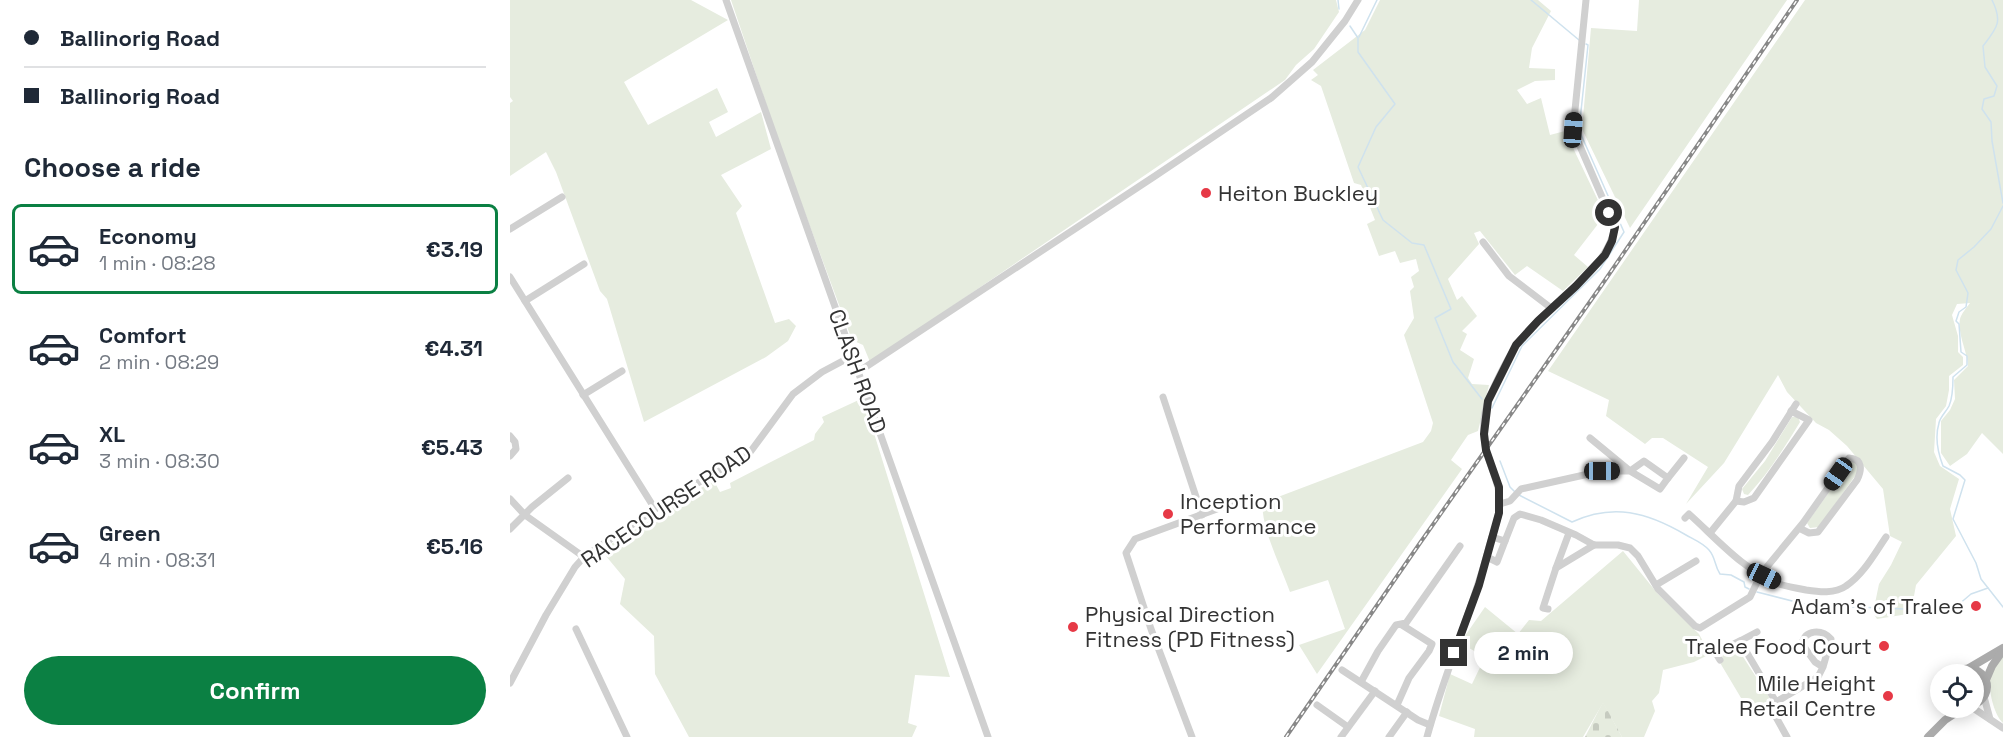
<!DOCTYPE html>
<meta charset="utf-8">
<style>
:root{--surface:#fff;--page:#f6f6f7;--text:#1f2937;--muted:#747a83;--line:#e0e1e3;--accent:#0b8043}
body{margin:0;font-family:"Space Grotesk",sans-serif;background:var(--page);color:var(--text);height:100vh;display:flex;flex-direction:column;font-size:22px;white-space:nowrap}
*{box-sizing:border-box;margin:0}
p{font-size:20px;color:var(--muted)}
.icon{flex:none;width:33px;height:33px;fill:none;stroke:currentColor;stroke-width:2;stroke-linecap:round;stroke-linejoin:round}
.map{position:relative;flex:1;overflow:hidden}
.details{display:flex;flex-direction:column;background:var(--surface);width:510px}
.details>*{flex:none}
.banner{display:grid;align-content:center;height:132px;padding:0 24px;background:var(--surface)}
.controls{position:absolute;left:1420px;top:664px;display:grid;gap:12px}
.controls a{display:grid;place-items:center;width:54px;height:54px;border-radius:50%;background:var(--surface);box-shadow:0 3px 15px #0003;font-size:30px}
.end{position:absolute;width:27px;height:27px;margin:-14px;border:8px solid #333;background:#fff;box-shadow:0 0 0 3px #fff}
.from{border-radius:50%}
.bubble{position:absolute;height:42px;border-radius:21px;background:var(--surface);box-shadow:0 3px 15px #0003;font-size:20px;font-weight:700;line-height:42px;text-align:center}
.car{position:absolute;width:18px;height:36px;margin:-18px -9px;border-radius:8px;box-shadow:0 0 4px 2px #0007;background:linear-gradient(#222 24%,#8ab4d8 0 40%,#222 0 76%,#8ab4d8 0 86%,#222 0)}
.banner b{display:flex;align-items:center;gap:21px;height:57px;font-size:22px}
.banner b+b{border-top:2px solid var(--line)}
.banner i{width:15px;height:15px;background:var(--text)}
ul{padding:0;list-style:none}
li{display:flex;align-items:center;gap:18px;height:90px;margin:0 12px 9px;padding:0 12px;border:3px solid transparent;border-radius:9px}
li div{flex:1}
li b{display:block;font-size:22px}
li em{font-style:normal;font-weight:700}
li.current{border-color:var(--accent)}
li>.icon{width:54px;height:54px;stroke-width:1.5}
h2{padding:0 24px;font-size:27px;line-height:72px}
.cta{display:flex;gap:12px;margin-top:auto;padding:12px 24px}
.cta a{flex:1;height:69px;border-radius:36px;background:var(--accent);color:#fff;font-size:24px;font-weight:700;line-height:69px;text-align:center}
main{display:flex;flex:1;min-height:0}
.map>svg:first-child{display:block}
</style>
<main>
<section class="details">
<div class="banner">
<b><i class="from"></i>Ballinorig Road</b>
<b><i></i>Ballinorig Road</b>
</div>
<h2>Choose a ride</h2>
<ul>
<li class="current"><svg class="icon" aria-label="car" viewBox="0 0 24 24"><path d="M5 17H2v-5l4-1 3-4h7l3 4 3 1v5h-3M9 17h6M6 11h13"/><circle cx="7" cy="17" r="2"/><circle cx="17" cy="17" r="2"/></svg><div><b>Economy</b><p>1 min · 08:28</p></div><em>€3.19</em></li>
<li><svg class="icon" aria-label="car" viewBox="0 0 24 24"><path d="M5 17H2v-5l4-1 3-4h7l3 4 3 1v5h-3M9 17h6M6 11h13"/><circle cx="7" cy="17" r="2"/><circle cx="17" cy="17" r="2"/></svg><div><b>Comfort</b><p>2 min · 08:29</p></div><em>€4.31</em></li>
<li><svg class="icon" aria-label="car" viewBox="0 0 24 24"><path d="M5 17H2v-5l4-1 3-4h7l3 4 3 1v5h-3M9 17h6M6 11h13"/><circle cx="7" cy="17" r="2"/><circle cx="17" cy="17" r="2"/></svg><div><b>XL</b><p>3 min · 08:30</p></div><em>€5.43</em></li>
<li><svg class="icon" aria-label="car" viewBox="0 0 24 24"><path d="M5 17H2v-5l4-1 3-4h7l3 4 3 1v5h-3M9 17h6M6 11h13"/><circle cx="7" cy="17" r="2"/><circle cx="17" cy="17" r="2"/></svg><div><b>Green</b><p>4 min · 08:31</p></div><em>€5.16</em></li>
</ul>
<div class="cta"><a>Confirm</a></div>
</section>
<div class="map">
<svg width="1493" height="737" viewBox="0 0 1493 737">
<defs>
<pattern id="cemetery-stones" width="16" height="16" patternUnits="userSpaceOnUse" patternTransform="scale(1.5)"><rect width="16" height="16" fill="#e6ecdf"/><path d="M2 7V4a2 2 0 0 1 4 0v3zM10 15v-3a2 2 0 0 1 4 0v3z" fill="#c6cbc0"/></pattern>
</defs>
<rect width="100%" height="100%" fill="#fff"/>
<!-- green -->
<g fill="#e6ecdf">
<polygon points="0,0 181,0 218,20 114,82 138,125 207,88 218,112 199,122 206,137 251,112 261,149 211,175 232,206 226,213 265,323 279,319 286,326 278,341 256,357 134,422 97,299 90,291 46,172 36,152 0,176 0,103 3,101 0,97"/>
<polygon points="221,0 826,0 829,12 804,49 786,65 775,80 360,362 353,345 342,340 271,148"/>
<path d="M870 0H1028L1041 11 1022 48 1019 68 1045 69V80L1025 81 1007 90 1017 104 1031 98 1040 135 1055 131 1095 215 1064 255 1078 267 1053 291 1017 266 1005 275 970 231 964 233 969 244 938 279 947 300 952 296 967 316 952 331 957 334 950 350 964 359 958 378 962 384 979 385 968 431 958 435 941 460 952 469 807 674 789 645 835 629 818 580 780 592C770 564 753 533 752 503L913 442 921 431 923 423 894 335 904 318 900 291 904 287 901 277 909 271 906 259 890 263 885 251 869 256 857 224 865 220 851 185 844 183 811 86 801 80 808 75 803 70 855 30Z"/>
<polygon points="1129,0 1277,0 1120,228 1072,129 1081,28 1127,31"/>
<path d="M1295 0H1493V454L1472 433 1457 454 1440 466 1431 453V421L1440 410 1445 399 1444 380 1458 366C1458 354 1447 333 1450 319 1451 314 1457 307 1460 303L1447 304 1442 315 1448 336V352L1453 357V365L1439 376V390L1436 406 1426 419 1424 452 1430 466 1449 479 1440 509 1446 536 1406 585 1404 596V613L1367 619 1363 613 1369 584 1381 565 1392 542 1380 536 1373 489 1337 446 1319 430 1306 423 1277 392 1268 375 1214 463 1176 504 1198 467 1153 438H1142L1135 444 1096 416 1099 400 1038 371Z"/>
<polygon points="353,398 440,677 405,675 398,723 407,726 402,737 179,737 145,674 144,636 110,604 115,579 91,550 163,507 185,491 204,481 210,492 221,488 220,483 304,440 305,434 314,422 312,417"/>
<path d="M1282 417H1288L1290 422C1274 448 1259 473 1238 495L1234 494 1232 489 1255 461Z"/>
<polygon points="1343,461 1350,469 1309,527 1300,528 1297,523 1339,464"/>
<polygon points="1113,551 1148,594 1189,634 1200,654 1184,662 1153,670 1149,693 1142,701 1145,711 1134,737 1112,737 1093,703 1073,737 964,737 965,729 929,716 940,674 962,684 975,657 950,643 975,607 1008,634 1019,620 1031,621"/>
<polygon points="1226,646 1259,697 1258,703 1240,713 1209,661 1213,659 1212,655 1215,651 1217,656 1225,652 1223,647"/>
<path d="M1493 656V723C1483 714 1477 685 1481 672 1483 666 1490 660 1493 656Z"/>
</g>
<!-- cemetery -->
<polygon fill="url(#cemetery-stones)" points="1093,702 1112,737 1075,737"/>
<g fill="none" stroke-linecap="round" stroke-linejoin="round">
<!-- stream -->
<g stroke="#cfe2ee" stroke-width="1.5">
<polyline points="828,0 829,9"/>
<polyline points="1021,0 1069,40"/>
<path d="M1482 0C1493 22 1487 28 1473 46L1475 67 1487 86 1484 96 1474 99 1472 109 1481 122 1482 141 1493 203"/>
<polyline points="840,26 848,38 848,52 885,104 866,127 848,167 873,220 902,243 914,245 941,309 925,318 943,362 972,399"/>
<polyline points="849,37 867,0"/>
<path d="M1493 206 1481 229 1464 247 1448 260 1446 270 1458 293 1456 307 1449 312 1446 321 1449 324 1451 352 1457 356V365L1443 377C1443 387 1443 397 1439 406 1436 412 1430 417 1429 423 1425 436 1428 453 1433 466L1450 475 1455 480 1443 519 1466 563 1471 579 1493 607"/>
<polyline points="982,408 1012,346 1090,269 1114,232 1069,130 1078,45 1076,44"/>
<polyline points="990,461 1000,487 1005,492"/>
<path d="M1009 495 1062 522C1103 503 1137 512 1176 535 1183 539 1193 543 1199 550 1206 558 1204 565 1210 574L1221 575 1234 582 1235 587 1239 589"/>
<polyline points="1247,592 1298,605 1394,609 1418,603 1429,607 1448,605 1461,594 1478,588"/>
</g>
<!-- minor -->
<g stroke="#d0d0d0" stroke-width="7">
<polyline points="216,0 478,737"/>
<polyline points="0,229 52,197"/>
<polyline points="973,242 999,276 1041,308"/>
<polyline points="0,277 145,509"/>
<polyline points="15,301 74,264"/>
<polyline points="348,372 645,176 761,98 802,62 835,21 848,0"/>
<polyline points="73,395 112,371"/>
<polyline points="653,397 692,515"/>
<polyline points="0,436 5,442 6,449 0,456"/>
<polyline points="1158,478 1174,458"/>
<polyline points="0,499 15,515 74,557"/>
<polyline points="1226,501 1234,502 1244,498 1299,420 1281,411"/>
<polyline points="990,504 1000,501 1011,489 1092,471 1120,471 1150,489 1158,478 1134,461 1120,471 1080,438"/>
<path d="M1175 518 1179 514C1207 539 1233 570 1269 584 1278 587 1287 588 1296 590 1309 592 1325 594 1336 586 1353 575 1365 553 1376 537"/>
<polyline points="0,529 22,507 58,478"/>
<polyline points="1200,533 1226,501 1229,486 1262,442 1286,404"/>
<path d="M982 537 995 541 1004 518 1010 514 1031 520 1066 535 1084 545H1108L1120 548 1128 556 1148 589 1185 626 1190 628 1240 597 1251 574 1293 523 1339 458C1353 459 1352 470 1347 480L1308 532 1299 533 1289 528"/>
<polyline points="981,559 987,562 995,541"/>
<polyline points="1046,568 1059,533"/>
<polyline points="1146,585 1186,561"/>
<polyline points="1038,609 1033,608 1046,568 1084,545"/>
<polyline points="66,629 117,737"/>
<polyline points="1230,641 1247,632"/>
<polyline points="1201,645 1210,660"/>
<polyline points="1206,653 1230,641 1266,702"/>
<polyline points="832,670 908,720 920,725"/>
<polyline points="851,682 868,651 886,625 896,623 950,546"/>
<polyline points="0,683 36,615 65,567 74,557 166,495 238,455 283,394 312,372 342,356"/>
<polyline points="1474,697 1480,719"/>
<polyline points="807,705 838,727"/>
<polyline points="887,705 899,678 919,651 922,644 892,625"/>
<polyline points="1463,708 1493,728"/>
<polyline points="682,737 641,629 616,553 625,539 726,502"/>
<polyline points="831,737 865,691"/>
<polyline points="879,737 897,712"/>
<path d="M917 737C934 674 961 614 978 551 981 538 987 525 989 512 993 489 981 471 976 450 972 433 973 413 980 396 989 375 1000 351 1016 333 1044 301 1097 271 1105 227L1063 130 1076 0"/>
<path d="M1277 737 1261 708 1266 702 1308 677 1313 667 1321 639C1312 629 1295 629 1292 644L1305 662 1313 667"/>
</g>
<!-- major -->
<g stroke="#ababab" stroke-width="8">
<polyline points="1459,668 1493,648"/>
<path d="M1443 675C1468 654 1493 690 1464 705"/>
<polyline points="1476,680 1482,666 1491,653"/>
<polyline points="1418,737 1435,720 1453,708"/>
</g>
<defs>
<polyline id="rail" points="776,737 910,543 1091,286 1287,0"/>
</defs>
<!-- rail casing -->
<use href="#rail" stroke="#888" stroke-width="4"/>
<!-- rail -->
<use href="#rail" stroke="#fff" stroke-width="1.5" stroke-dasharray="4.5" stroke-linecap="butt"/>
</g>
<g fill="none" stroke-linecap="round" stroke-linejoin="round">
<!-- route -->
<polyline stroke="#333" stroke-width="8" points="944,653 969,585 989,513 989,487 976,450 974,434 978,401 1006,345 1028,321 1066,286 1095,255 1102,241 1105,227 1099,213"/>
</g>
<!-- markers -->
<g fill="#e63946" stroke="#fff" stroke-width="2">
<circle cx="696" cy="193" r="6"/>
<circle cx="658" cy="514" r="6"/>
<circle cx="1466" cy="606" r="6"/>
<circle cx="563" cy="627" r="6"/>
<circle cx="1374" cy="646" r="6"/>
<circle cx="1378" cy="696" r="6"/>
</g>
<g text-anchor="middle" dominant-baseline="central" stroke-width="6" stroke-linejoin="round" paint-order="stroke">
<!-- poi labels -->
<g font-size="22" fill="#333" stroke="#fff" text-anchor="start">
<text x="708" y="193">Heiton Buckley</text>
<text x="670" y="501">Inception<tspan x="670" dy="25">Performance</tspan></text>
<text x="1454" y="606" text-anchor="end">Adam's of Tralee</text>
<text x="575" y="614">Physical Direction<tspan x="575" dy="25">Fitness (PD Fitness)</tspan></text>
<text x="1362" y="646" text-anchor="end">Tralee Food Court</text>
<text x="1366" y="683" text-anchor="end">Mile Height<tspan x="1366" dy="25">Retail Centre</tspan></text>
</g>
<!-- street labels -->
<g font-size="22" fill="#333" stroke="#fff">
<text transform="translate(348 371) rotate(70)">CLASH ROAD</text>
<text transform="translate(156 506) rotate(-34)">RACECOURSE ROAD</text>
</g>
</g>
</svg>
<div class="controls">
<a><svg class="icon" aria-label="locate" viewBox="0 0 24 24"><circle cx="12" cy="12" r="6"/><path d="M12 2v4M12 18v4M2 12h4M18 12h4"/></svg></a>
</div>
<i class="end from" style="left:1099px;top:213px"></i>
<i class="end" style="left:944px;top:653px"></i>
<div class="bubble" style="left:964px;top:632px;width:99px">2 min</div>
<i class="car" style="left:1063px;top:130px;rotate:4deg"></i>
<i class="car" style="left:1092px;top:471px;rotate:90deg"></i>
<i class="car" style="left:1328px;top:474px;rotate:215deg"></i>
<i class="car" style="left:1254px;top:576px;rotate:115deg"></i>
</div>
</main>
